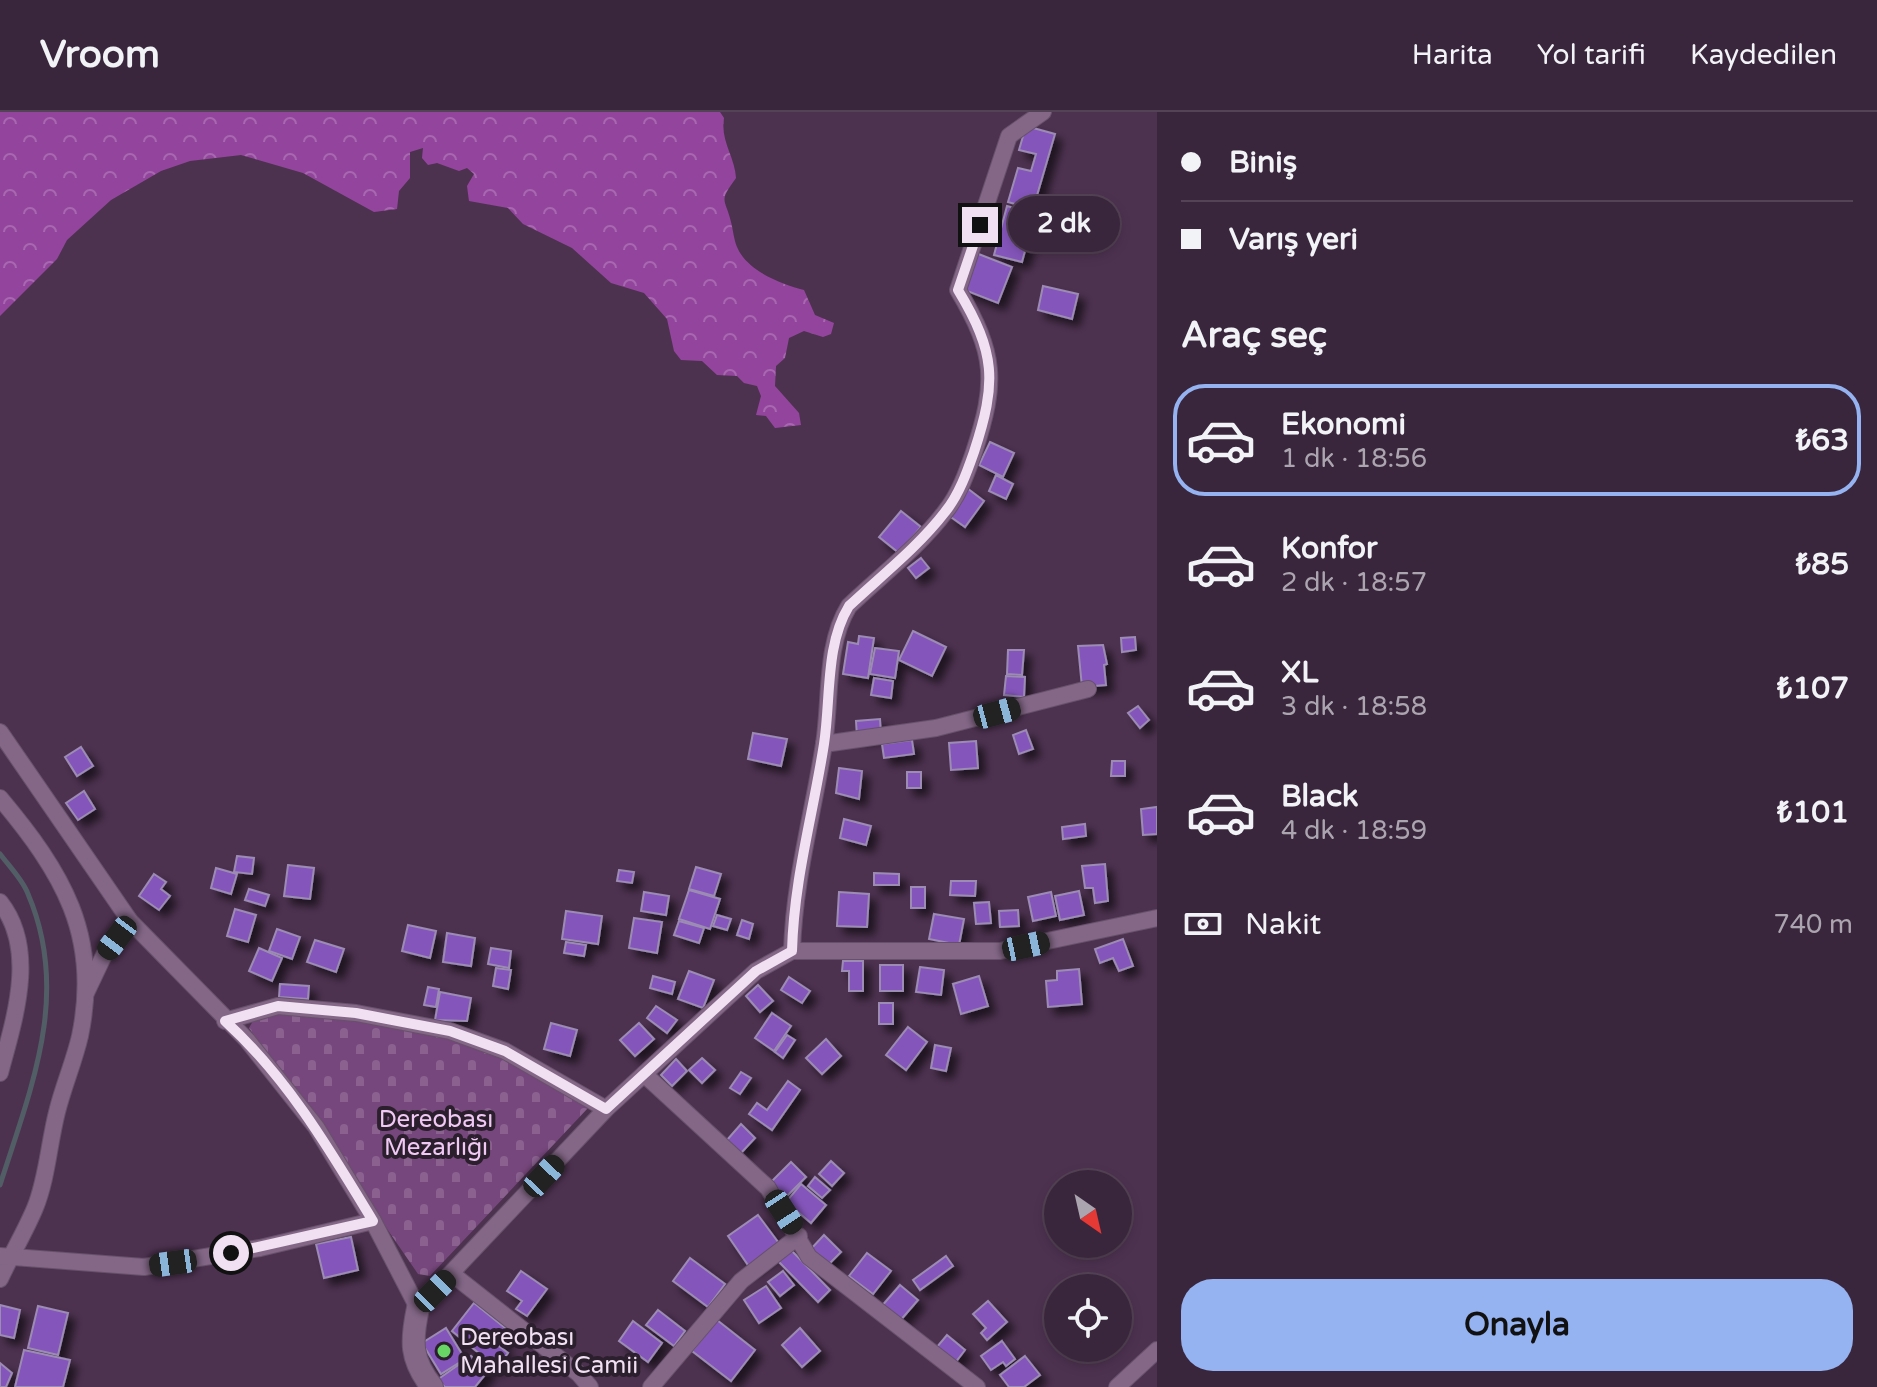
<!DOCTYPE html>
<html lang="tr">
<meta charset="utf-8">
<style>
:root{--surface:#3a263c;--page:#453247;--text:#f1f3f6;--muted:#aba5af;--line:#544356;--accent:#95b2f1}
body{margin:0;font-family:"Varela Round",sans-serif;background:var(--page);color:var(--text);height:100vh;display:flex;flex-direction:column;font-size:30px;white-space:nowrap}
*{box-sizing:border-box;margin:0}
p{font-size:26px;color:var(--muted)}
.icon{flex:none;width:44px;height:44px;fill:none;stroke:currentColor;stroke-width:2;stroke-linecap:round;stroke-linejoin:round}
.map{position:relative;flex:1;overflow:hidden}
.side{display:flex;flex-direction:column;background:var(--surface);width:720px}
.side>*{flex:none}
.guide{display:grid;align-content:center;height:176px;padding:0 24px;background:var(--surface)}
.needle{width:52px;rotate:146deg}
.controls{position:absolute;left:1044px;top:1058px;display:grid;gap:16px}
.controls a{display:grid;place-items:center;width:88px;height:88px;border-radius:50%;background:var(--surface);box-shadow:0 4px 12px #0003,0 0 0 2px var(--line);font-size:40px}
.end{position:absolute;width:36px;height:36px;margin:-18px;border:10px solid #f0e0f2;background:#111;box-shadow:0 0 0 4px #111}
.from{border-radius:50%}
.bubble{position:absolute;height:56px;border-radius:28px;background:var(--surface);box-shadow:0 4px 12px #0003,0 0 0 2px var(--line);font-size:26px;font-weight:700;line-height:56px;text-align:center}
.car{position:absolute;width:24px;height:48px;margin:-24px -12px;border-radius:10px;box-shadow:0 0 6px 2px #0007;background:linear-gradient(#222 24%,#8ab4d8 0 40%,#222 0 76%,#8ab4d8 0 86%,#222 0)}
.guide b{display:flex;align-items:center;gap:28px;height:76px;font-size:30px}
.guide b+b{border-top:2px solid var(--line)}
.guide i{width:20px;height:20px;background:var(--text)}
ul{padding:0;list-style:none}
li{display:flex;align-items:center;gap:24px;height:112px;margin:0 16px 12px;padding:0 8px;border:4px solid transparent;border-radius:32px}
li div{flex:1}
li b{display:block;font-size:30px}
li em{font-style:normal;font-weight:700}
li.on{border-color:var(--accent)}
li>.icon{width:72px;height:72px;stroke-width:1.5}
h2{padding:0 24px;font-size:36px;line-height:96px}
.pay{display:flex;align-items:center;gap:20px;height:88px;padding:0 24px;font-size:30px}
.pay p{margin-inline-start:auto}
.action{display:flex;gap:16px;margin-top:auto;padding:16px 24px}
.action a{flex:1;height:92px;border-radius:32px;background:var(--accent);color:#111;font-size:32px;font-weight:700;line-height:92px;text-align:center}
header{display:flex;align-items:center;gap:48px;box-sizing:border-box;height:112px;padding:0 40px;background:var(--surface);border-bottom:2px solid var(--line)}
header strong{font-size:38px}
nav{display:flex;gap:44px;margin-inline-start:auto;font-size:28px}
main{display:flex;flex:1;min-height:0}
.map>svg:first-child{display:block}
</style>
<header>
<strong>Vroom</strong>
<nav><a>Harita</a><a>Yol tarifi</a><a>Kaydedilen</a></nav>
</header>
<main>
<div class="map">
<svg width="1157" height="1275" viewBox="0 0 1157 1275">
<defs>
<pattern id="forest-crowns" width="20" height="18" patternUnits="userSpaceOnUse" patternTransform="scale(2)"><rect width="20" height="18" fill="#93459d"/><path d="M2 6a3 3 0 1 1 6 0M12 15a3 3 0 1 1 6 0" fill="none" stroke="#a868b0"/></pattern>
<pattern id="cemetery-stones" width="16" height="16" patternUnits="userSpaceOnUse" patternTransform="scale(2)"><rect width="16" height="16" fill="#76477c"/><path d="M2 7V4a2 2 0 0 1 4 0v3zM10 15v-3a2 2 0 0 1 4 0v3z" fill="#8a618f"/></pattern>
<filter id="shadow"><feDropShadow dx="7" dy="7" stdDeviation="4" flood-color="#0009"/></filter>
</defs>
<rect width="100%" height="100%" fill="#4d3250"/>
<!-- forest -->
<path fill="url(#forest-crowns)" d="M0 0H720L724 6C720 29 735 45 736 66 718 91 725 85 731 110 733 118 734 128 737 135 747 159 781 172 804 178L815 203 834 211 831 222 823 225 804 219 789 226 785 246 776 254 775 274 799 301 801 313 775 316 766 304 756 303 761 284 757 274 744 271 737 264 717 263 702 249 681 248 674 239 667 207 644 181 611 171 572 136 523 112 508 96 469 89 467 74 474 62 467 56 459 59 437 51 428 53 422 46 423 36 410 40V66L399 79 397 97 374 100 303 61 241 43 190 49 161 59 111 88 67 128 57 147 0 204Z"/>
<!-- cemetery -->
<path fill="url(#cemetery-stones)" d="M287 901C365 906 450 917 520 954 543 967 565 982 588 996L430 1164 418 1162 249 916 257 902Z"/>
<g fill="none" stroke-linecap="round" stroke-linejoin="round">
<!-- stream -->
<path stroke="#525e66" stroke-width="5" d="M0 742C9 754 23 768 28 782 71 882 31 976 0 1073"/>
</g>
<!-- building -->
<g fill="#8455ba" stroke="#9c8cb4" stroke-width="2" filter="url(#shadow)">
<polygon points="1026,14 1055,22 1033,97 1008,90 1018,56 1031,59 1036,42 1019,38"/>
<polygon points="1007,94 1035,102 1022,150 994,143"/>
<polygon points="976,141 1012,155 998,191 962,177"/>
<polygon points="1043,174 1078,182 1072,207 1038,198"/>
<polygon points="990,330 1014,341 1003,365 979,353"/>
<polygon points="996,363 1013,372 1006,387 989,379"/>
<polygon points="967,376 984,389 965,415 948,403"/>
<polygon points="901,399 921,415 899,441 879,425"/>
<polygon points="921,446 929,456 916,466 908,456"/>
<polygon points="913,519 946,535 932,564 899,548"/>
<polygon points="859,524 874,526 868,566 843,562 848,530 858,532"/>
<polygon points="1135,525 1136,538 1122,540 1121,526"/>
<polygon points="1103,533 1107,552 1104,553 1106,573 1082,575 1078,534"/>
<polygon points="875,536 899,539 895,566 870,562"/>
<polygon points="1008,538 1024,538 1022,563 1007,562"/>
<polygon points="1006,564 1025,565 1024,585 1004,583"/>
<polygon points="874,566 893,569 891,586 871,583"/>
<polygon points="1138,594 1149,608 1140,616 1128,601"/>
<polygon points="880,607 881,622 857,625 856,609"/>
<polygon points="1026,618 1033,637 1019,642 1013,623"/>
<polygon points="753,621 787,627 781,654 748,647"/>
<polygon points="912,628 914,642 884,646 882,632"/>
<polygon points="976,629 978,656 951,658 949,631"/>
<polygon points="81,635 93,654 77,664 65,645"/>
<polygon points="1112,649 1125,649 1125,664 1111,664"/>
<polygon points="839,656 862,659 859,687 836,681"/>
<rect x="907" y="660" width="14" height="16"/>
<polygon points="84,679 95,697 78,708 66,691"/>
<polygon points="1157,695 1157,722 1143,723 1141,697"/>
<polygon points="844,707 871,714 866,733 840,726"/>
<polygon points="1085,712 1086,724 1063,727 1062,715"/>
<polygon points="237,744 254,746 252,762 234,760"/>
<polygon points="1105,752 1108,789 1095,791 1093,776 1085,776 1082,754"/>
<polygon points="288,753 314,756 310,787 284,784"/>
<polygon points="696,755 721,762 714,784 689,777"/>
<polygon points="216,756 237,762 231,782 211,776"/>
<polygon points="619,758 634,760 632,771 617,769"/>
<polygon points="874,761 899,762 899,773 874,773"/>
<polygon points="154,762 166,770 161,777 170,784 159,798 139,784"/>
<polygon points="951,769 976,769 975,784 950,783"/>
<rect x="911" y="775" width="14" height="21"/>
<polygon points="249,777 269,783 265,794 245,788"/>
<polygon points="689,778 720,787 710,817 679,807"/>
<polygon points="1079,779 1084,803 1060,808 1055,784"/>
<polygon points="644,780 669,784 666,803 641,799"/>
<polygon points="839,780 869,782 867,815 837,814"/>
<polygon points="1051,780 1056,804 1033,809 1028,785"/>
<polygon points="989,790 991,811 976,812 974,791"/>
<polygon points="235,797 256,803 248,830 227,824"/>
<polygon points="1018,798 1019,814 1000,815 999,799"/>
<polygon points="566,799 602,804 598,832 562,827"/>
<polygon points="934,802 964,807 959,833 929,827"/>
<polygon points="717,803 731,807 727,818 713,814"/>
<polygon points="634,806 662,810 657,841 629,836"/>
<polygon points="742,808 753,812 749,827 737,823"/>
<polygon points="679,809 704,816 699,831 674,823"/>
<polygon points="408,813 436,819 430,846 402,839"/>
<polygon points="277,817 300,825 292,847 269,839"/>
<polygon points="447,821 475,826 471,854 443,850"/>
<polygon points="1123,827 1133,854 1119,859 1113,846 1100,851 1095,837"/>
<polygon points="315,828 344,837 336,860 307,850"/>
<polygon points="566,830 586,833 584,844 564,841"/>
<polygon points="259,836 282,846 272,869 249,859"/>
<polygon points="491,836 511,839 509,856 488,852"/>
<polygon points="843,849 863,849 863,879 849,879 849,859 842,859"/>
<rect x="880" y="853" width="23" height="26"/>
<polygon points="920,855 944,858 941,883 916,880"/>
<polygon points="496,856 511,858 508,877 493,874"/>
<polygon points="1079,857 1082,892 1048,895 1046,869 1057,868 1057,859"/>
<polygon points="689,859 714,868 703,896 678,887"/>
<polygon points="653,864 675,870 672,882 650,876"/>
<polygon points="979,864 988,894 961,902 953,872"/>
<polygon points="789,865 810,879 802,891 781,878"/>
<polygon points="280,872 309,874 308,887 279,885"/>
<polygon points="758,873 773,889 760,900 746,884"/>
<polygon points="428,875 439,877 436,895 424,893"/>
<polygon points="440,880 471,886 467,909 435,908"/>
<rect x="879" y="891" width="14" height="21"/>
<polygon points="656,894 677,908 667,921 647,906"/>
<polygon points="772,901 791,914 774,939 755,926"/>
<polygon points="551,911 577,918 570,944 544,937"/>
<polygon points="639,911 654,927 635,944 620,928"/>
<polygon points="908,915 927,930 906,958 886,943"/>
<polygon points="787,923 795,928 783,946 775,940"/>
<polygon points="826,927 841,944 822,962 806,946"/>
<polygon points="935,933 951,936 946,959 931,956"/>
<polygon points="702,946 715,958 702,971 689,958"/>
<polygon points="676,947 687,959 672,974 661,963"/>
<polygon points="741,960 751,966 740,982 730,976"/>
<polygon points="788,969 800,978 772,1018 749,1002 757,991 767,998"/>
<polygon points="741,1012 755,1026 741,1041 727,1028"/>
<polygon points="831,1049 844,1061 832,1074 819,1062"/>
<polygon points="791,1050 806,1065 786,1085 771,1070"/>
<polygon points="815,1065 830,1078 822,1086 808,1074"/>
<polygon points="801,1072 826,1093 811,1111 786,1090"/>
<polygon points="758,1103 781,1134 750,1156 728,1124"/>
<polygon points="824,1123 841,1140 826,1155 809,1139"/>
<polygon points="351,1125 358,1158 324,1166 316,1132"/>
<polygon points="790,1137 830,1178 818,1190 778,1149"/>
<polygon points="867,1141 891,1159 873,1182 849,1164"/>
<polygon points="946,1144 953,1154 920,1178 913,1168"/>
<polygon points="690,1146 725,1172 708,1195 673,1169"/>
<polygon points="521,1159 547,1177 527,1204 516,1197 522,1189 507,1179"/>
<polygon points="783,1159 794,1173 780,1184 768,1170"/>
<polygon points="900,1173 918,1188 899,1210 881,1195"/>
<polygon points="766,1174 781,1196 759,1211 744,1188"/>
<polygon points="988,1189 1007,1210 987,1228 981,1221 986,1216 973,1202"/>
<polygon points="474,1191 510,1220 499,1234 508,1241 497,1256 452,1219"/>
<polygon points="0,1193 20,1198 14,1226 0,1223"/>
<polygon points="38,1194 68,1201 58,1243 28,1236"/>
<polygon points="658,1198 685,1219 674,1234 646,1213"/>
<polygon points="717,1208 755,1238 731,1269 692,1239"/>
<polygon points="633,1209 662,1231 648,1250 619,1229"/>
<polygon points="446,1216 465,1247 441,1262 422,1231"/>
<polygon points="800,1216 820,1239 802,1255 782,1233"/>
<polygon points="947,1223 965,1238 955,1251 936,1236"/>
<polygon points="1002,1229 1015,1247 1006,1254 1003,1250 991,1258 981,1244"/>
<polygon points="24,1238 70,1248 63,1275 15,1275"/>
<polygon points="471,1244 489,1258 475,1275 445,1275 437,1268"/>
<polygon points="1025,1244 1040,1263 1024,1275 1009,1275 1000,1263"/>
<polygon points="0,1251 12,1261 6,1275 0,1275"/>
</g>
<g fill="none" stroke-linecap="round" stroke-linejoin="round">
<defs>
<g id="street">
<polyline points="0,620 130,809 247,928 316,1015 373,1109 418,1196 606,997 756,859 792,839 1000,839 1157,806"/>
<polyline points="824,632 936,616 1088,577"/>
<path d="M0 686C62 760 101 823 80 924 74 950 63 975 57 1000 49 1031 47 1067 35 1096 25 1120 11 1143 0 1167"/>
<path d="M0 790C38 838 14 908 0 961"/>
<path d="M792 839C794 768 813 702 824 632 831 587 825 532 849 494 880 464 919 435 945 400 959 383 967 360 974 340 997 270 996 242 958 178L1009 24 1043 0"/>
<polyline points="86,881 104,843 130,809"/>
<polyline points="225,909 278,894 356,901 450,919 505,939 606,997"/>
<polyline points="644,962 768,1076 809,1145 977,1275"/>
<polyline points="0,1144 144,1155 260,1136 373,1109"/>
<polyline points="452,1162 579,1262 590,1275"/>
<polyline points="651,1275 741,1169 799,1124"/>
<polyline points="1117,1275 1157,1238"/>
</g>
<path id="secondary" d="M418 1196C411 1229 410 1247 432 1275"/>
</defs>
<!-- street casing -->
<use href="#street" stroke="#67516a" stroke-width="18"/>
<!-- secondary casing -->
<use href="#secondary" stroke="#67516a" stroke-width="24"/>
<!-- street -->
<use href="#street" stroke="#846787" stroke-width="16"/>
<!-- secondary -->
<use href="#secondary" stroke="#846787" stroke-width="22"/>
</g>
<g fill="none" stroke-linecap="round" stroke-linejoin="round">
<!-- route -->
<path stroke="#f0e0f2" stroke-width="10" d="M231 1141 373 1109C330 1038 287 965 225 909L278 894 356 901 450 919 505 939 606 997 756 859 792 839C794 766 813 703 824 632 831 587 825 533 849 494 881 464 919 434 945 400 959 383 967 360 974 340 997 270 996 241 958 178L980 113"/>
</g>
<!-- markers -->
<circle fill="#68d465" stroke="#2c1f2d" stroke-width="3" cx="444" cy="1239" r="8"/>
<g text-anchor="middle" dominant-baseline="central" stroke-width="8" stroke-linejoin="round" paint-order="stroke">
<!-- park labels -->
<g font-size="24" fill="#f0c8f4" stroke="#2c1f2d">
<text x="436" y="1007">Dereobası<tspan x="436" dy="28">Mezarlığı</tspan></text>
</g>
<!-- poi labels -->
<g font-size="24" fill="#f0e0f2" stroke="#2c1f2d" text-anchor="start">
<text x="460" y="1225">Dereobası<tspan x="460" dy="28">Mahallesi Camii</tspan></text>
</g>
</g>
</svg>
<div class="controls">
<a><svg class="needle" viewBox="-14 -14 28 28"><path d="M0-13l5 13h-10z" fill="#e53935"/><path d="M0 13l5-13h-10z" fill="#aba5af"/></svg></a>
<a><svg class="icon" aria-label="locate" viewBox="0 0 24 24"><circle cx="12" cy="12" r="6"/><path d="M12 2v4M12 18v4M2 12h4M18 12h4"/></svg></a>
</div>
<i class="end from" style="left:231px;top:1141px"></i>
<i class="end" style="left:980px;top:113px"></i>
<div class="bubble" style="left:1008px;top:84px;width:112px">2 dk</div>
<i class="car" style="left:997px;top:601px;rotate:75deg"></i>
<i class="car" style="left:117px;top:826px;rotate:217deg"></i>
<i class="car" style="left:1026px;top:834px;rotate:78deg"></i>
<i class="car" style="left:544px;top:1064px;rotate:43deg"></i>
<i class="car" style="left:784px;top:1100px;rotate:147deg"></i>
<i class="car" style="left:173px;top:1151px;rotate:262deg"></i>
<i class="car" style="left:435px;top:1179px;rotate:45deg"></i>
</div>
<section class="side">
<div class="guide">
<b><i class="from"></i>Biniş</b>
<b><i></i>Varış yeri</b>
</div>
<h2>Araç seç</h2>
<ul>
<li class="on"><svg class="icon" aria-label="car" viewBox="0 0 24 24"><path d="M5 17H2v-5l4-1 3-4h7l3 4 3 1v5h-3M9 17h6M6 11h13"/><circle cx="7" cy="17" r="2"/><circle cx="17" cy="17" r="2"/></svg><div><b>Ekonomi</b><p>1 dk · 18:56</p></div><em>₺63</em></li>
<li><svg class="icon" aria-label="car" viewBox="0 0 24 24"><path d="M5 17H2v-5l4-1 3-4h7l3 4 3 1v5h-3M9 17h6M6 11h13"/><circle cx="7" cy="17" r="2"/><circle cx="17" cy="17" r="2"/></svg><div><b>Konfor</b><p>2 dk · 18:57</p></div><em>₺85</em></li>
<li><svg class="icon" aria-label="car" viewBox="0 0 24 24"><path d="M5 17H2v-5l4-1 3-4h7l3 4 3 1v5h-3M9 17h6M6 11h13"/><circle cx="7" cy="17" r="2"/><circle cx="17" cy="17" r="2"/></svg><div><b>XL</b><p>3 dk · 18:58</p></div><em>₺107</em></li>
<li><svg class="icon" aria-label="car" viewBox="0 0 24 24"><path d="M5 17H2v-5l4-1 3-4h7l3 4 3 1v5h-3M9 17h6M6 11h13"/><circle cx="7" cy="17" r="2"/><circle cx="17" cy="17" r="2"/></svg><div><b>Black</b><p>4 dk · 18:59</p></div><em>₺101</em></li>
</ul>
<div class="pay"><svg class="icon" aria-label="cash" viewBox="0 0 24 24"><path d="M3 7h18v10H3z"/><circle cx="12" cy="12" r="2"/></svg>Nakit<p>740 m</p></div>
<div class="action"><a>Onayla</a></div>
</section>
</main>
